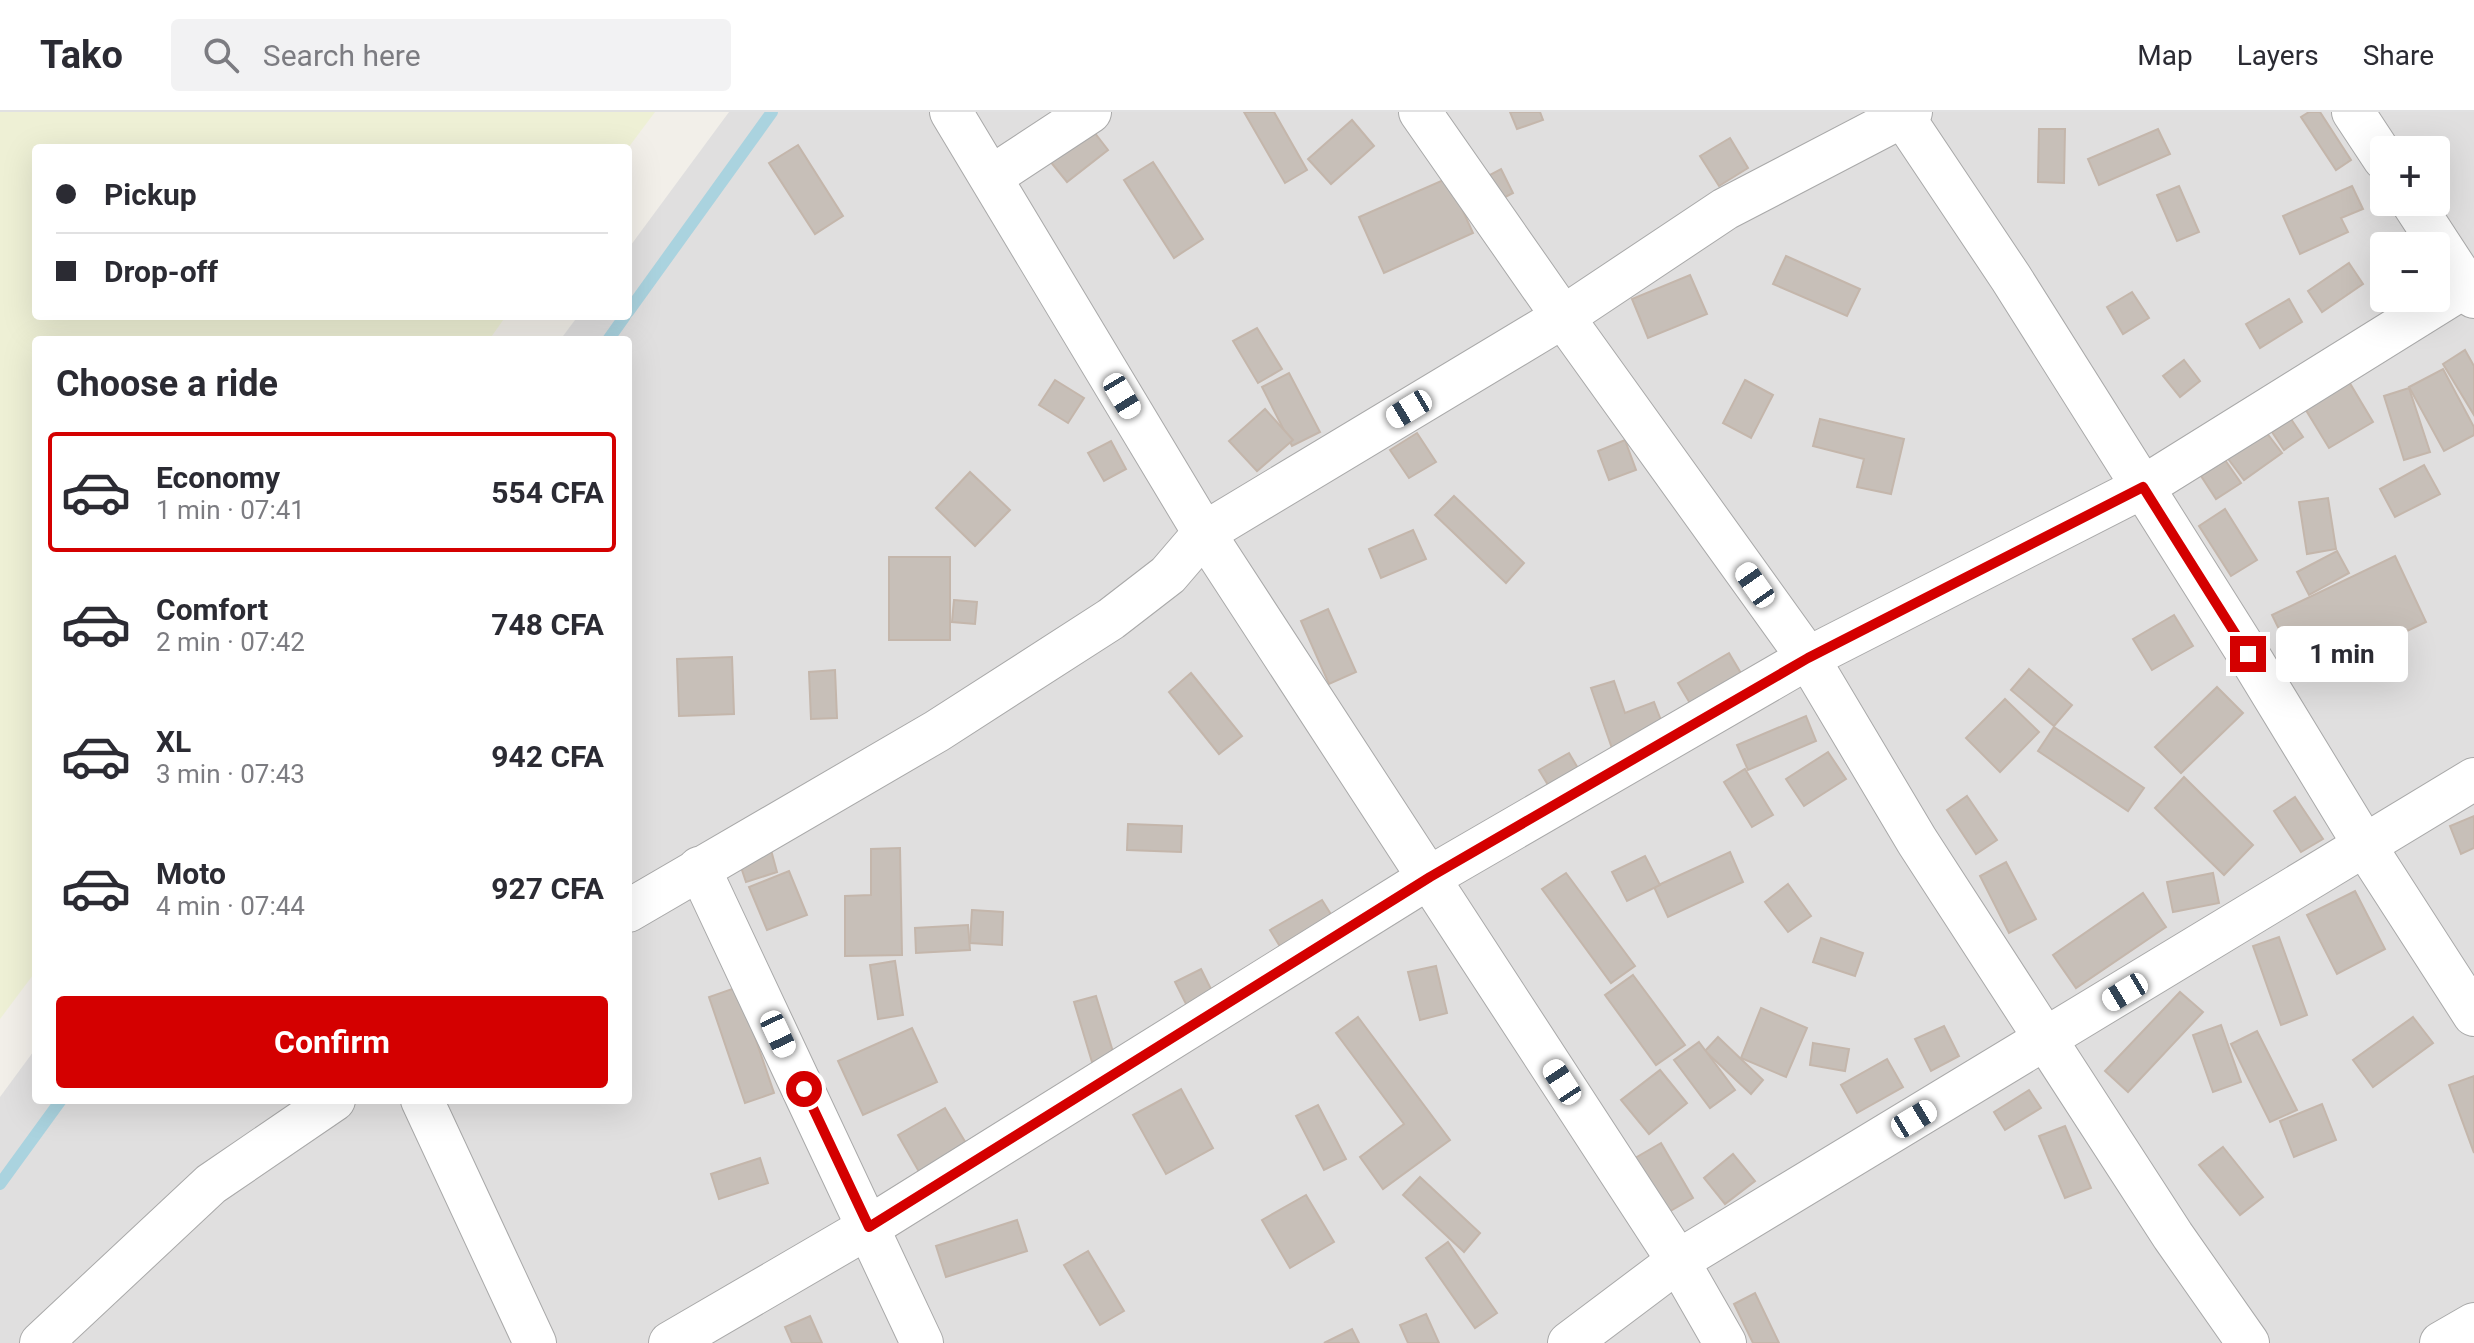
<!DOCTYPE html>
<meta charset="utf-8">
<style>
:root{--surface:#fff;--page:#f2f2f3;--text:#2b2b33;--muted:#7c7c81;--line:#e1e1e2;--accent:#d40000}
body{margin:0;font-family:Roboto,sans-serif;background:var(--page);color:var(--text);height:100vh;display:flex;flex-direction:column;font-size:30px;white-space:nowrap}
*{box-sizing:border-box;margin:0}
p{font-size:26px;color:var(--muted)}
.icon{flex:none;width:44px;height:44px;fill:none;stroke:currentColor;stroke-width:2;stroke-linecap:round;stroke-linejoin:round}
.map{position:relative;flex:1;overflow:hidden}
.side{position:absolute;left:32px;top:224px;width:600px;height:768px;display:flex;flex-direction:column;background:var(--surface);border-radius:8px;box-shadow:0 8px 32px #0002}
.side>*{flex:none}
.top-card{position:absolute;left:32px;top:32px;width:600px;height:176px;border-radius:8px;box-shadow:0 8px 32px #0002;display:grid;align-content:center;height:176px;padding:0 24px;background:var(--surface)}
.buttons{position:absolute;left:2370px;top:24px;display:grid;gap:16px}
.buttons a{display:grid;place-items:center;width:80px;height:80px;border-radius:8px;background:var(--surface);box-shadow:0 8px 32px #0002;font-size:40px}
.end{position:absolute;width:36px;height:36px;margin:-18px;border:10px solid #d40000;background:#fff;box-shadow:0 0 0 4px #fff}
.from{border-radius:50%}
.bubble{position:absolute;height:56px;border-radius:8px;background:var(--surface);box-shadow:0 8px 32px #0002;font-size:26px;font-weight:700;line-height:56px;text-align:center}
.car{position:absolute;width:24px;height:48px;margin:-24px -12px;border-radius:10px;box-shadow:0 0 6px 2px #0007;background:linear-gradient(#fff 24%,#345 0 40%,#fff 0 76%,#345 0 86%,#fff 0)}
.top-card b{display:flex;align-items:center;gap:28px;height:76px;font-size:30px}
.top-card b+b{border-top:2px solid var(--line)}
.top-card i{width:20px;height:20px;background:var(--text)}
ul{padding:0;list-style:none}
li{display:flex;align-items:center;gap:24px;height:120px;margin:0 16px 12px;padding:0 8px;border:4px solid transparent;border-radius:8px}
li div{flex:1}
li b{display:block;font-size:30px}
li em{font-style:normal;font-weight:700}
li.on{border-color:var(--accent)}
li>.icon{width:72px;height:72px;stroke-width:1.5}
h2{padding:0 24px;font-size:36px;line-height:96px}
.cta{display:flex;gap:16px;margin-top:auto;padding:16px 24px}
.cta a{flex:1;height:92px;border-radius:8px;background:var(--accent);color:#fff;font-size:32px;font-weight:700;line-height:92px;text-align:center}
header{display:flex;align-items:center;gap:48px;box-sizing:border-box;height:112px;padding:0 40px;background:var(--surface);border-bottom:2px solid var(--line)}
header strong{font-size:38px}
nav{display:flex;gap:44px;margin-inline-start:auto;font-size:28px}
.search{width:560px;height:72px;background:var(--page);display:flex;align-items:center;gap:20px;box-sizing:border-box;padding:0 28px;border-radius:8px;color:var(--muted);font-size:30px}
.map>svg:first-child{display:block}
</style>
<header>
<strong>Tako</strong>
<div class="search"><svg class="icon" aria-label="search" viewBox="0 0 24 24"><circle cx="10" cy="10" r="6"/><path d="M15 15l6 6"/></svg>Search here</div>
<nav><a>Map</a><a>Layers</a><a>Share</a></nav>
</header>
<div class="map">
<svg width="2474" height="1231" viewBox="0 0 2474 1231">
<rect width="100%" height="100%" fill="#f2efe9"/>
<!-- residential -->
<path fill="#e0dfdf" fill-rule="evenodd" d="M729 0H2474V1231H0V985L36 936V988H628V228H560L578 204H628V137ZM2384 38H2436V90H2384ZM2384 134H2436V186H2384Z"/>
<!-- farmland -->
<polygon fill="#eef0d5" points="0,0 655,0 628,36 36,36 36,204 506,204 489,228 36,228 36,859 0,907"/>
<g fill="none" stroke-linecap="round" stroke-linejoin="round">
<!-- stream -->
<g stroke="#aad3df" stroke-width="12">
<polyline points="628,200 772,0"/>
<polyline points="608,228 625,204"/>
<polyline points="0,1072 61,988"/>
</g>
</g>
<!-- building -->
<g fill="#c7bfb8" stroke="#c4b6ab" stroke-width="2">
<polygon points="1244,0 1274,0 1307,58 1285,71"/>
<polygon points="1510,0 1540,0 1543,8 1517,17"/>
<polygon points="2309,0 2320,0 2351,48 2336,58 2301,5"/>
<polygon points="1352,8 1374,34 1331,72 1308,47"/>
<polygon points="1091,16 1108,38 1067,70 1049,48"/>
<polygon points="2039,17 2065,17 2064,71 2038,70"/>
<polygon points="2158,17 2170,42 2099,73 2088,47"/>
<polygon points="1730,26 1748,56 1719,74 1700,44"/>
<polygon points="798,33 843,104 815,122 769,51"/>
<polygon points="1153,50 1203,127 1174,146 1124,68"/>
<polygon points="1501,57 1513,81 1486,95 1473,72"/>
<polygon points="1448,66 1473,121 1384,161 1359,105"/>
<polygon points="2179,74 2199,120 2177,129 2157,83"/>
<polygon points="2352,74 2363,97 2341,106 2348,120 2300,142 2283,104"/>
<polygon points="1786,144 1860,177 1847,204 1773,172"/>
<polygon points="2349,151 2363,172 2322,200 2308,179"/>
<polygon points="1690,163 1707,202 1648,226 1632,187"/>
<polygon points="2132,180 2149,206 2123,222 2107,195"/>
<polygon points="2289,187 2302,210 2260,236 2246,212"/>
<polygon points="1257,216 1282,257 1258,271 1233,229"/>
<polygon points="2465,238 2474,254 2474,303 2443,252"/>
<polygon points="2184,248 2200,269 2180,285 2163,264"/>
<polygon points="2443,257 2474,315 2474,323 2444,339 2409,275"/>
<polygon points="1289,261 1320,320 1292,334 1262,275"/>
<polygon points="2345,263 2373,310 2329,336 2301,290"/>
<polygon points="1055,268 1084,286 1068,311 1039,293"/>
<polygon points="1745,268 1773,283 1751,326 1723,311"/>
<polygon points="2409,276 2430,340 2404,348 2384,284"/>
<polygon points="1265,297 1293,328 1257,359 1229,329"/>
<polygon points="1820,307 1904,327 1891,382 1857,375 1864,347 1813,334"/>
<polygon points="2291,307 2303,325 2284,338 2272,320"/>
<polygon points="2263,316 2282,341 2244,368 2226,344"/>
<polygon points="1417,321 1436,350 1409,366 1390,338"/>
<polygon points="1625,328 1636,358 1609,368 1598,339"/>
<polygon points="1111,329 1126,357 1104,369 1088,341"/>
<polygon points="2225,348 2241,371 2216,387 2201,364"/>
<polygon points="2424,353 2440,382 2395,405 2380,377"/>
<polygon points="970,360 1010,398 975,434 936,396"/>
<polygon points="1454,384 1524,451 1506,471 1435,403"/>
<polygon points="2328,386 2336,437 2307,442 2299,390"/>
<polygon points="2225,397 2257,448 2231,464 2199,414"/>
<polygon points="1413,418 1426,447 1381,466 1369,437"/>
<polygon points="2337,439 2349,461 2309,483 2297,460"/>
<polygon points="2395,444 2426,510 2304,568 2272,503"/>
<rect x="889" y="445" width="61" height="83"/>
<polygon points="954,488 977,490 975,512 952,510"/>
<polygon points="1328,497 1356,560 1329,572 1301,509"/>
<polygon points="2174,503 2193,534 2152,558 2133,527"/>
<polygon points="1729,541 1745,568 1694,598 1678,571"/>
<polygon points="732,545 734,602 679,604 677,547"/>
<polygon points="2029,557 2072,593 2054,614 2011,578"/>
<polygon points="835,558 837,606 811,607 809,560"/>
<polygon points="1191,561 1242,624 1219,642 1169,580"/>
<polygon points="1614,569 1625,601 1654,590 1667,624 1614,642 1591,576"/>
<polygon points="2217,575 2243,601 2181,661 2155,635"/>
<polygon points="2005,587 2039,620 2000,660 1966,626"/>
<polygon points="1806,604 1816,629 1748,658 1737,633"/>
<polygon points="2054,615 2144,676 2128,699 2038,639"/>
<polygon points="1828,640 1846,667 1804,694 1786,667"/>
<polygon points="1569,641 1582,663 1553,681 1539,658"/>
<polygon points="1745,657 1773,703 1752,715 1724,670"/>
<polygon points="2184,665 2253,733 2224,763 2155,696"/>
<polygon points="1967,684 1997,728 1976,742 1947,698"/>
<polygon points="2295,685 2323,727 2301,740 2274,699"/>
<polygon points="2474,704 2474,736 2461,742 2450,714"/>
<polygon points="1128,712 1182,714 1181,740 1127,738"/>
<polygon points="900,736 902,843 845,844 845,784 871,783 871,737"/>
<polygon points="771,738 777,760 746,770 739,749"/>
<polygon points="1730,740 1743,770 1668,805 1654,775"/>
<polygon points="1645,744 1660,773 1627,789 1612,760"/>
<polygon points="2006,750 2036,807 2009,821 1980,764"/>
<polygon points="789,759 807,803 767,818 749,775"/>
<polygon points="1566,761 1635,854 1611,871 1542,777"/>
<polygon points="2213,761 2219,791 2173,800 2167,770"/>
<polygon points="1788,772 1811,804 1788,820 1765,790"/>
<polygon points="2355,779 2385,837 2337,862 2307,803"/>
<polygon points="2143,781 2166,815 2076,876 2053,843"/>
<polygon points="1322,788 1342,820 1290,851 1270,818"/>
<polygon points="972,798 1003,800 1002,833 970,831"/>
<polygon points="968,813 970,838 916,841 915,816"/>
<polygon points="2279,825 2307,903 2281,913 2253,834"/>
<polygon points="1821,826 1863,841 1855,864 1813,850"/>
<polygon points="895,849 903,903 878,907 870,853"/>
<polygon points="1436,854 1447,901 1420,908 1408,860"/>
<polygon points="1201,857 1218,891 1192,904 1175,870"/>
<polygon points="1633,863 1685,933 1656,953 1605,883"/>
<polygon points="738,875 774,981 745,991 709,885"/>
<polygon points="2180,880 2203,900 2128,980 2105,959"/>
<polygon points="1096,884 1114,943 1092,950 1074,890"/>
<polygon points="1761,896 1807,916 1786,965 1741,946"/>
<polygon points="1358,905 1450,1028 1383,1077 1360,1045 1404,1012 1336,921"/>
<polygon points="2413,905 2433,931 2373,975 2353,948"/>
<polygon points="2221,913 2241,970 2213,980 2193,923"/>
<polygon points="1944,914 1959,944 1931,959 1915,927"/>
<polygon points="912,916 937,970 863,1003 838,949"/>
<polygon points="2257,919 2297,998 2270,1010 2231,932"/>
<polygon points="1718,925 1763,968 1751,982 1705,939"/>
<polygon points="1699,930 1735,978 1710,996 1674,948"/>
<polygon points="1813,931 1849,937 1845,959 1810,953"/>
<polygon points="1887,947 1903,975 1857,1001 1841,973"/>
<polygon points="1660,958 1687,991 1649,1022 1621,988"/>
<polygon points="2474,964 2474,1041 2449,973"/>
<polygon points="1181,977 1213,1036 1166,1062 1133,1003"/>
<polygon points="2029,978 2041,996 2005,1018 1994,1000"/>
<polygon points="2322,992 2336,1028 2294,1045 2280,1009"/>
<polygon points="1318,993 1346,1047 1324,1058 1296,1004"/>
<polygon points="945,996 970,1038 922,1065 898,1023"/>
<polygon points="2065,1014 2091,1076 2065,1086 2039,1024"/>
<polygon points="1661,1031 1693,1086 1667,1101 1635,1046"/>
<polygon points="2223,1035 2263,1085 2240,1103 2199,1053"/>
<polygon points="1733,1042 1755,1069 1725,1092 1704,1066"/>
<polygon points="760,1046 768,1071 719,1087 711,1062"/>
<polygon points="1420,1065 1480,1121 1464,1140 1403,1083"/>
<polygon points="1306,1083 1334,1130 1290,1156 1262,1108"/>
<polygon points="1017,1108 1027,1139 946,1165 936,1134"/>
<polygon points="1448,1130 1497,1201 1475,1216 1426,1146"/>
<polygon points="1088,1139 1124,1199 1100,1213 1064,1153"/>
<polygon points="1755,1181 1779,1231 1753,1231 1734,1192"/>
<polygon points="1426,1202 1439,1231 1408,1231 1400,1213"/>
<polygon points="810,1204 822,1231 792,1231 785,1215"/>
<polygon points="1352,1217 1359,1231 1324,1231"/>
</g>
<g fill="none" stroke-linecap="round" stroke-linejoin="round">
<defs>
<g id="street">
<polyline points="951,0 1204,421 1678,1149 1725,1231"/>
<polyline points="1420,0 1563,205 1808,546 1917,729 2173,1124 2248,1231"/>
<polyline points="1900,0 2011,166 2248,542 2365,734 2474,903"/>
<polyline points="2353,0 2384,47"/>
<polyline points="991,65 1090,0"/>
<polyline points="2412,90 2474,185"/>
<polyline points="699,756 922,1231"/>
<polyline points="628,799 937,619 1111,507 1168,463 1204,421 1563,205 1725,97 1911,0"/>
<polyline points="422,988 535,1231"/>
<polyline points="41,1231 211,1072 334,988"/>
<polyline points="670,1231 869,1115 1430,765 1808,546 2143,375 2474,169"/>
<polyline points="1569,1231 1678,1149 2474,667"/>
<polyline points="2441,1231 2474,1212"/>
</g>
</defs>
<!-- street casing -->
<use href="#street" stroke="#a9a9a9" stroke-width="44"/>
<!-- street -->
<use href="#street" stroke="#fff" stroke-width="42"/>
</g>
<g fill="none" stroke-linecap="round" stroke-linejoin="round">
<!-- route -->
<polyline stroke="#d40000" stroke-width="10" points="804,977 869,1115 1430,765 1808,546 2143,375 2248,542"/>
</g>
</svg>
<div class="buttons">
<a>+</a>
<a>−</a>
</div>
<i class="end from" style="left:804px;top:977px"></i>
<i class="end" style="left:2248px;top:542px"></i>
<div class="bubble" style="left:2276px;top:514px;width:132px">1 min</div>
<i class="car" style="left:1122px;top:284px;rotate:149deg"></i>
<i class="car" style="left:1409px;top:297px;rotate:239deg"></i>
<i class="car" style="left:1755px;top:473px;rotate:325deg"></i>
<i class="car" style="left:2125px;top:880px;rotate:239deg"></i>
<i class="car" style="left:778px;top:922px;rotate:155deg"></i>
<i class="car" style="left:1562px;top:970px;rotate:327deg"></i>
<i class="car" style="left:1914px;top:1007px;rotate:59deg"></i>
<div class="top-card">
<b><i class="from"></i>Pickup</b>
<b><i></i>Drop-off</b>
</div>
<section class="side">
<h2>Choose a ride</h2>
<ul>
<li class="on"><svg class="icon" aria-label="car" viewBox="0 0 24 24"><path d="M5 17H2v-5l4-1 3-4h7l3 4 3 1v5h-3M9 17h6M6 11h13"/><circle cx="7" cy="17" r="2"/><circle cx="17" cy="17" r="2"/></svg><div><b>Economy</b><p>1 min · 07:41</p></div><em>554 CFA</em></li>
<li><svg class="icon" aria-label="car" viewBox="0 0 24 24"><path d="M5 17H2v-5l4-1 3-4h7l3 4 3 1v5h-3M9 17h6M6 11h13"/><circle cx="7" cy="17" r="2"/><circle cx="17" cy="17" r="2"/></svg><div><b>Comfort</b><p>2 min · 07:42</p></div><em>748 CFA</em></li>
<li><svg class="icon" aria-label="car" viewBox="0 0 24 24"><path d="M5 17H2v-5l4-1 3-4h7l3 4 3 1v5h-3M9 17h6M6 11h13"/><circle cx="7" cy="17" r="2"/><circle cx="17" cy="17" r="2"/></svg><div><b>XL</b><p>3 min · 07:43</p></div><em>942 CFA</em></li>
<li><svg class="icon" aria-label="car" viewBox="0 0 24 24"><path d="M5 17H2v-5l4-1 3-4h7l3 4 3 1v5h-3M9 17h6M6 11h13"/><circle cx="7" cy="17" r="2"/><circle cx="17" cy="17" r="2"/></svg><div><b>Moto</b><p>4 min · 07:44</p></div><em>927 CFA</em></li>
</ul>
<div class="cta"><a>Confirm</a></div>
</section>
</div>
